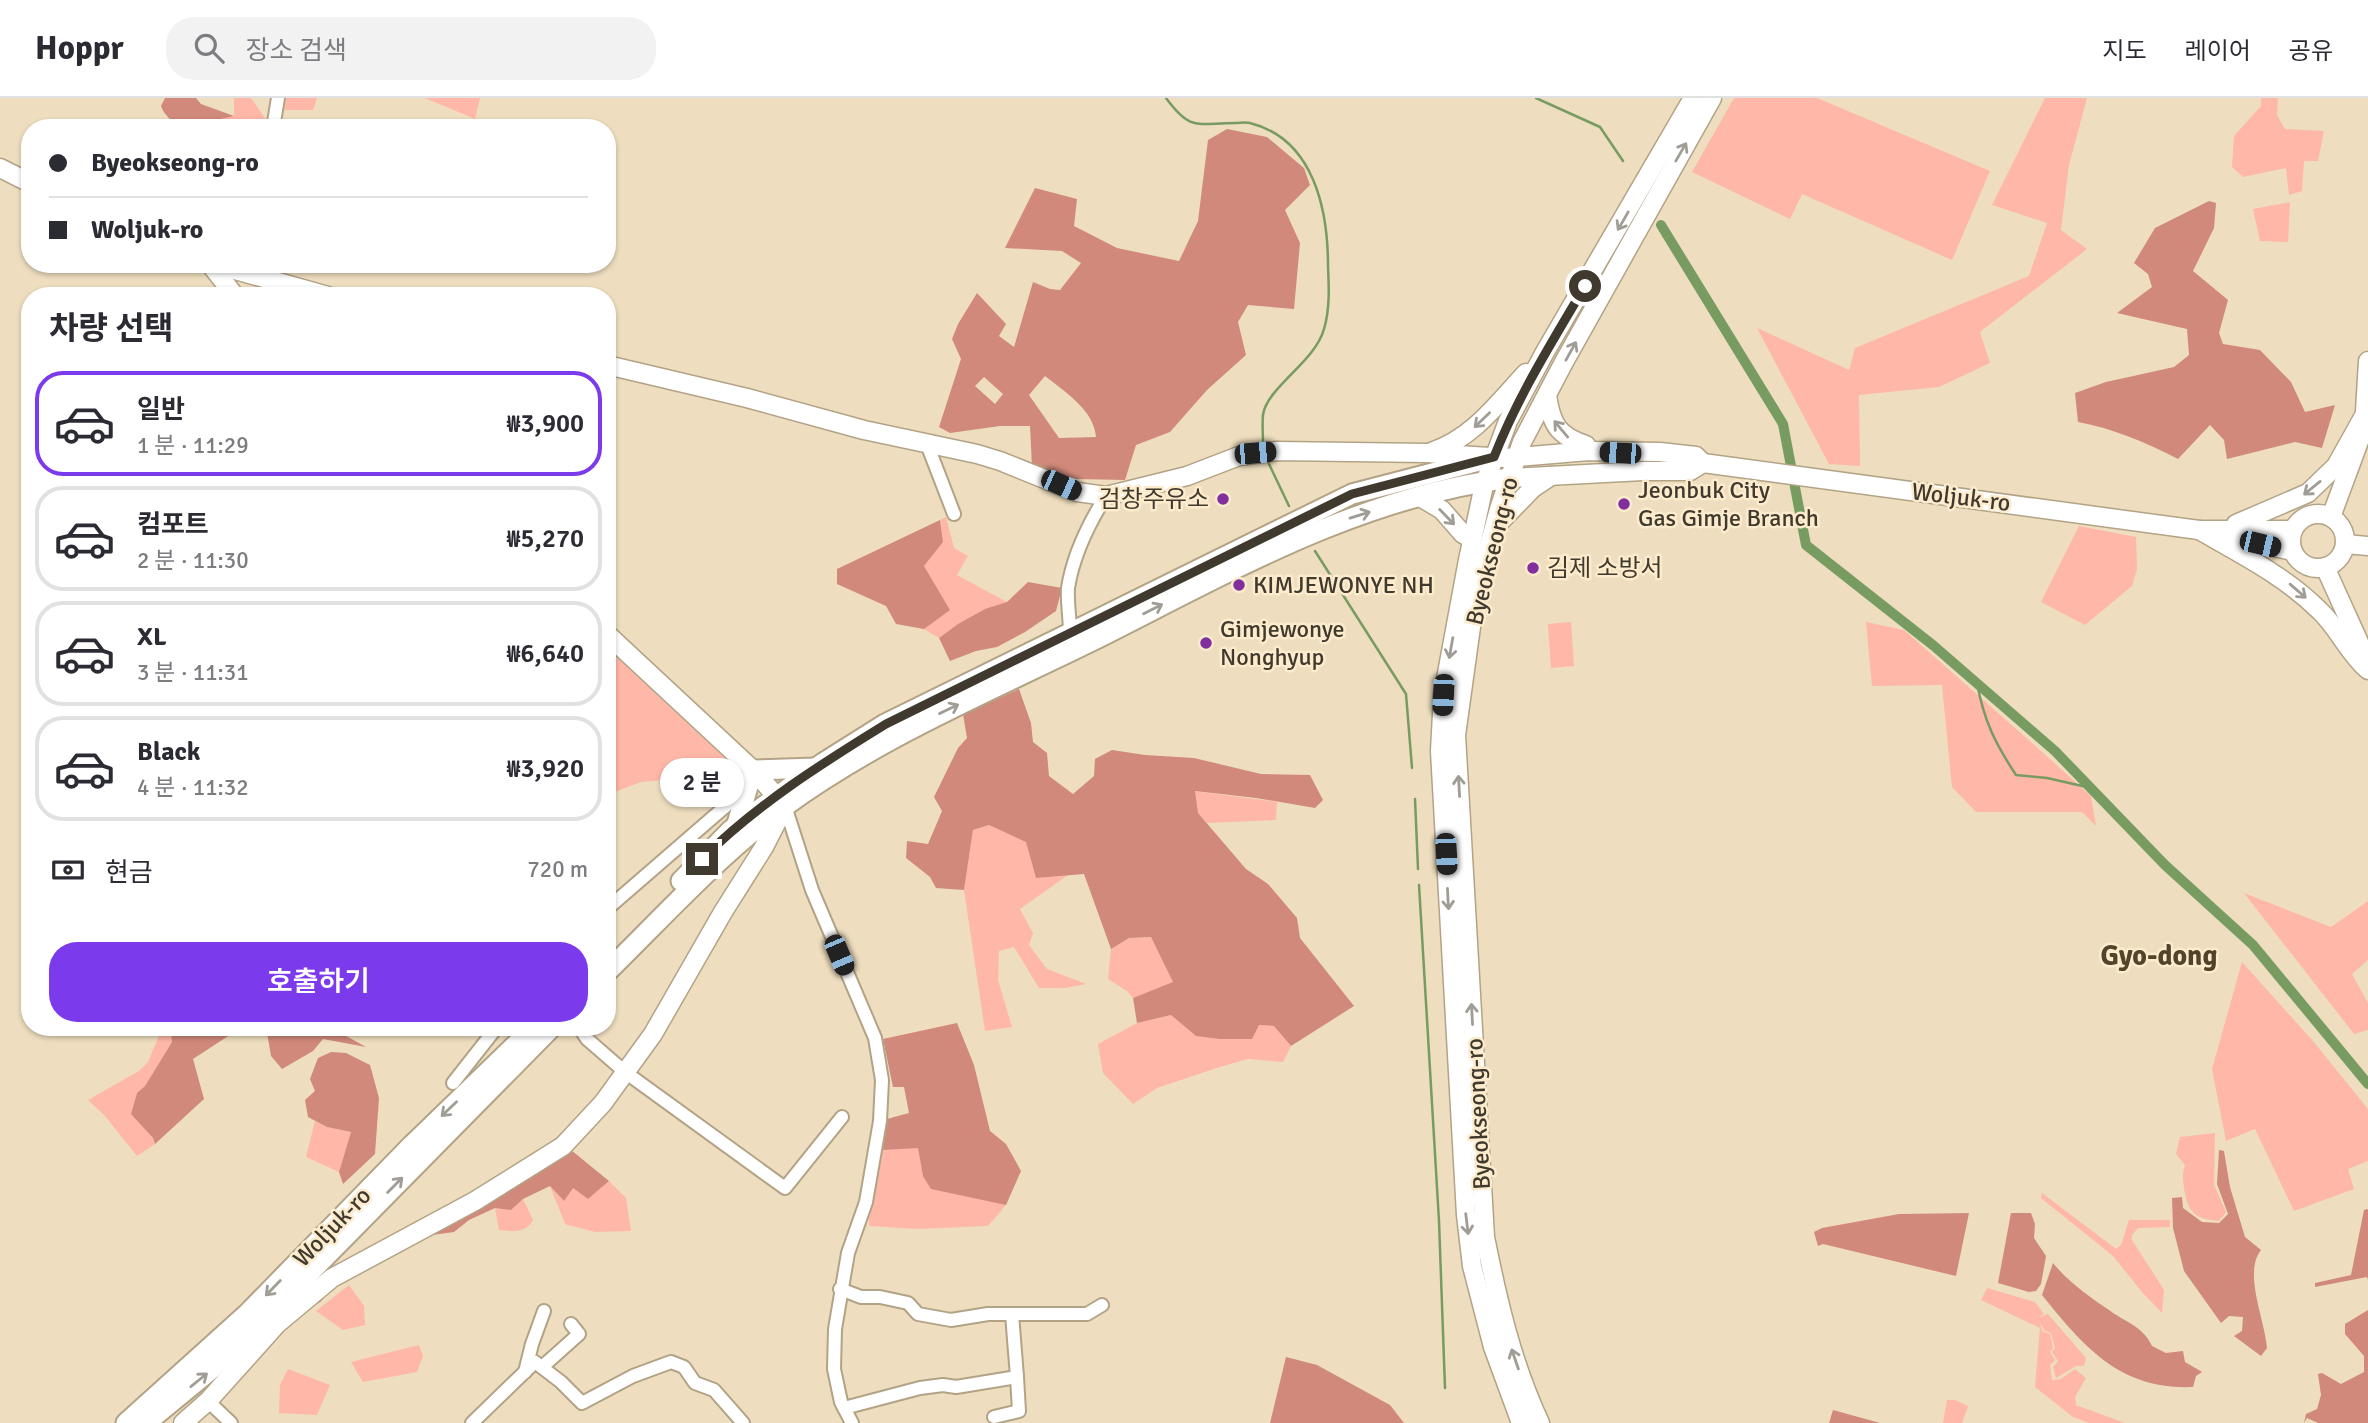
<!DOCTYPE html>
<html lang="ko">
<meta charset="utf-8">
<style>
:root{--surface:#fff;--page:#f2f2f3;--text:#2b2b33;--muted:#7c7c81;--line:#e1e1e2;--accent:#7c3aed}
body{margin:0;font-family:Signika,"Noto Sans KR",sans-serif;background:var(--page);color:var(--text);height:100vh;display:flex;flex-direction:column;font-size:26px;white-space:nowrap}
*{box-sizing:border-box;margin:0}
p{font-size:23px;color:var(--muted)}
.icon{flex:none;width:38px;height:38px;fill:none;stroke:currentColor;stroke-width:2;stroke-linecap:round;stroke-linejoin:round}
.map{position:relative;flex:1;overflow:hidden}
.drawer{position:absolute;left:21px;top:189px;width:595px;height:749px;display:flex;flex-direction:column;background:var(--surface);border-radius:28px;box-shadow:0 2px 5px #0004}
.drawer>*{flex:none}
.banner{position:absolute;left:21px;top:21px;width:595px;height:154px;border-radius:28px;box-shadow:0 2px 5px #0004;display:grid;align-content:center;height:154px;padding:0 28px;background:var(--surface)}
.end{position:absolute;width:32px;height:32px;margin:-16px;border:9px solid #40392d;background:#fff;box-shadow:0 0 0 4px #fff}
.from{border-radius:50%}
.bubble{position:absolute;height:49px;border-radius:24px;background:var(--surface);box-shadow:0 2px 5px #0004;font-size:23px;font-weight:600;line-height:49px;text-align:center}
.car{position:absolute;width:21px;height:42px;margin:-21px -10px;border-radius:9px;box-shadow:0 0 5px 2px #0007;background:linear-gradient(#222 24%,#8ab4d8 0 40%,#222 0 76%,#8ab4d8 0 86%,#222 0)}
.banner b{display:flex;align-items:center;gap:24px;height:66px;font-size:26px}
.banner b+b{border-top:2px solid var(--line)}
.banner i{width:18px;height:18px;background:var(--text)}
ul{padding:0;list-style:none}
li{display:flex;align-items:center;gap:21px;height:105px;margin:0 14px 10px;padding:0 14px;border:4px solid var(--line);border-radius:28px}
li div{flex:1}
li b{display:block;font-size:26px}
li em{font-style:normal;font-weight:600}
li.current{border-color:var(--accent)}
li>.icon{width:63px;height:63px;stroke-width:1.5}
h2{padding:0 28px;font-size:32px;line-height:84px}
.pay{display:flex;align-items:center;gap:18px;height:77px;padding:0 28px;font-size:26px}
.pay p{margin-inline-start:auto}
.primary-button{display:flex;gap:14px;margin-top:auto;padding:14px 28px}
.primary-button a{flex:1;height:80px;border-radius:28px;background:var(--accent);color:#fff;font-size:28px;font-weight:600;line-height:80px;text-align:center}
header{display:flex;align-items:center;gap:42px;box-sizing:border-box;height:98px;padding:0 35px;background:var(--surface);border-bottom:2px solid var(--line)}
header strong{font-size:33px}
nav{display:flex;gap:38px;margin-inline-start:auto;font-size:24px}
.search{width:490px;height:63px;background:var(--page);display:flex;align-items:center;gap:18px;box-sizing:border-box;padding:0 24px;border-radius:28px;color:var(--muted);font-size:26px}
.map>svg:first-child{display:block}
</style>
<header>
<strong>Hoppr</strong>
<div class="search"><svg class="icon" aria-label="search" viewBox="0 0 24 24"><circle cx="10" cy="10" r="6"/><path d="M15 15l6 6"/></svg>장소 검색</div>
<nav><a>지도</a><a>레이어</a><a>공유</a></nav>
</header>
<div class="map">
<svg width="2368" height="1325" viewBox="0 0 2368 1325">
<rect width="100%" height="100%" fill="#eedebf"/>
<!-- green -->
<g fill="#ffb7a7">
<polygon points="234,0 251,0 267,23 266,30 197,30 197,26 234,18"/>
<polygon points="286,0 317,0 313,12 284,12"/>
<polygon points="425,0 480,0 475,21"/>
<polygon points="1734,0 1817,0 1990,73 1952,162 1802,96 1790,121 1692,74"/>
<polygon points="2045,0 2087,0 2069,67 2061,132 2087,151 1980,234 1990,265 1939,289 1859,297 1860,368 1829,366 1757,230 1849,272 1855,250 2029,178 2047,125 1992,107"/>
<polygon points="2261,0 2278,0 2277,17 2285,31 2324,33 2318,63 2304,63 2302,93 2289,97 2286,70 2243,79 2232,69 2234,38 2261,8"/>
<polygon points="2290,104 2288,144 2260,143 2253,111"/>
<path d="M946 419 954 450 968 458 957 477 1007 504C982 512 961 523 939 540L924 531 949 511 924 468 943 444 940 422Z"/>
<polygon points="2079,428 2136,439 2137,471 2132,488 2085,527 2041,504"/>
<polygon points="1571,524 1574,568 1551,570 1548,526"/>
<polygon points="1866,524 1904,532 2041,653 2091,698 2096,728 2082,714 1976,714 1952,689 1942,587 1872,588"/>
<polygon points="614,557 731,666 726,670 687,680 641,684 607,697 607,564"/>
<polygon points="1194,693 1277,704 1276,722 1207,725 1198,715"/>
<polygon points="989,727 1026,743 1036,780 1068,777 1020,811 1033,835 1029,847 1047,871 1086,886 1065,890 1039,890 1014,849 999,853 998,882 1012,929 985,933 964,792 973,732"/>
<polygon points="2244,795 2331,829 2368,803 2368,862 2352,876 2368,905 2368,932 2354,936"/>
<polygon points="1151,839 1174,885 1133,900 1127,893 1108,881 1111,851 1129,840"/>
<polygon points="2242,864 2313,943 2368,1011 2368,1063 2348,1071 2354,1091 2294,1113 2255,1031 2226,1043 2212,971"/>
<polygon points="1171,917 1196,938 1259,927 1275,928 1291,948 1283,964 1248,961 1223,968 1157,990 1133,1006 1103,975 1098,946 1137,925"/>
<polygon points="170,929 172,944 145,988 137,995 131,1016 153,1040 155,1046 137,1058 105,1018 88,1002 139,973 148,964 161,933"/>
<polygon points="315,1023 327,1029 351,1034 339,1074 306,1059"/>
<path d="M2215 1035 2214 1087 2226 1114 2219 1123C2194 1121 2188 1114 2184 1090 2183 1081 2182 1076 2185 1067L2176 1056 2180 1039Z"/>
<polygon points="919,1049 923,1078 1006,1107 988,1128 917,1131 869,1128 869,1111 883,1052"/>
<polygon points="609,1083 626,1100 631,1133 595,1134 565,1126 550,1088 564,1103 573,1089 588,1101"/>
<polygon points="2042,1095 2116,1151 2121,1147 2129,1122 2170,1122 2170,1129 2138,1130 2132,1137 2132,1142 2164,1192 2162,1215 2142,1194 2113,1158 2041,1100"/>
<path d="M523 1101 533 1122C525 1136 514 1133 499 1132L495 1110 511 1112Z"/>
<polygon points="349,1187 364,1208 365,1227 343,1232 316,1213"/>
<polygon points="1987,1190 2035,1204 2044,1216 2038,1220 2048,1216 2086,1260 2084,1268 2076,1268 2056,1280 2053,1269 2058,1263 2052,1254 2055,1250 2051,1235 2045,1233 2040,1225 2042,1233 2050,1236 2053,1250 2050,1254 2055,1262 2050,1267 2052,1282 2061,1281 2075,1271 2086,1280 2075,1299 2076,1307 2125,1325 2089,1325 2073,1319 2035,1289 2040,1230 1981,1202"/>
<polygon points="419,1247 423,1258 417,1274 363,1284 351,1264"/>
<polygon points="288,1271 330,1287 317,1317 279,1315 280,1287"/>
<polygon points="1947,1302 1955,1302 1968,1308 1962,1325 1943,1325"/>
</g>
<!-- forest -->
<g fill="#d0897b" fill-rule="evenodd">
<path d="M165 0H196L201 6 234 18 198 26 197 30H175C173 21 164 18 161 8Z"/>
<path d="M1227 31 1267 39 1304 70 1310 87 1285 112 1300 145 1294 211 1248 207 1238 224 1246 257 1207 292 1170 334 1136 347 1125 382 1076 381 1032 369 1030 328H1000L950 335 939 329 961 261 952 241 958 226 977 195 1006 226 999 238 1014 249 1033 184 1050 191 1060 192 1081 165 1062 153 1005 150 1035 90 1077 101 1074 128 1117 150 1179 163 1198 123 1208 42ZM1045 278C1065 294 1094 312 1096 339L1059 340 1029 297ZM984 279 1003 296 995 306 975 288Z"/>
<path d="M2209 103 2216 105 2214 130 2193 173 2228 202 2219 235 2223 246 2260 252 2291 284 2305 314 2335 307 2322 350 2295 344 2227 361 2224 342 2210 327 2178 361C2147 345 2112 330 2078 324L2075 295 2106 284 2174 269 2189 257 2187 231 2117 215 2152 189 2148 176 2134 165 2155 130Z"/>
<polygon points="940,422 943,444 924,468 950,512 924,531 896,526 886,508 837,486 837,471"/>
<polygon points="1028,484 1062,490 1056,513 1025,534 997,549 976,553 950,563 939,540 958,526 985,511 1007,504"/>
<polygon points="1019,591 1031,625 1033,644 1047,655 1049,678 1073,696 1094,678 1095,661 1112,652 1145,657 1194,660 1261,676 1310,677 1323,702 1315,710 1256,700 1195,693 1198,715 1246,771 1268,786 1297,820 1300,840 1354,908 1291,948 1274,928 1259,927 1252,941 1220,941 1196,938 1171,917 1137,925 1133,900 1173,884 1151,839 1129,840 1111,851 1084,776 1036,780 1026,744 989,727 973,732 964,792 936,790 930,779 906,760 907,743 928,746 942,713 934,699 958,650 967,640 963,616"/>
<polygon points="957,925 974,967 990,1033 1006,1046 1021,1073 1006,1107 931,1091 923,1078 918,1050 883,1052 887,1021 909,1015 904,989 893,989 883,941"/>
<polygon points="170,929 242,929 193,961 204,1001 155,1046 153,1040 131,1016 137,995 145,988 172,944"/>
<polygon points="266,929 330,929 366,949 323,941 313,953 282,971 271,958"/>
<polygon points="331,954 346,955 370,967 379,1000 375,1056 343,1086 339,1074 351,1034 327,1029 308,1019 305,1002 315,993 310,981 318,960"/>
<polygon points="571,1052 609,1083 588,1101 573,1090 564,1103 550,1088 523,1101 511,1112 495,1110 469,1122 454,1134 432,1137 508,1087"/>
<path d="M2219 1052 2224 1053 2230 1089 2245 1139 2261 1152C2243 1175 2265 1222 2267 1250L2261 1258 2234 1238 2242 1233 2243 1219 2229 1218 2221 1225 2184 1173 2173 1130 2172 1100 2182 1099 2183 1110 2202 1124 2219 1125 2228 1116 2217 1086Z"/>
<polygon points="2368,1111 2368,1182 2367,1179 2315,1189 2315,1185 2351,1177 2364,1112"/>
<polygon points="1969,1115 1956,1178 1823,1146 1818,1148 1814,1134 1822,1130 1899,1116"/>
<polygon points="2011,1115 2031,1115 2035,1126 2034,1140 2046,1158 2041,1186 2036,1193 2029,1194 1998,1185"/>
<path d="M2053 1165C2068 1184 2090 1199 2109 1212 2125 1224 2143 1228 2152 1248L2166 1255 2183 1253 2185 1264 2202 1274 2196 1278 2193 1289C2120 1292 2084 1249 2042 1197Z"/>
<polygon points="2368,1212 2368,1325 2318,1325 2307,1320 2304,1325 2306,1316 2317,1311 2321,1297 2318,1276 2322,1275 2341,1286 2364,1274 2364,1258 2345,1236 2345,1226"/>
<polygon points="1286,1259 1317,1267 1390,1307 1404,1325 1270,1325"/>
<polygon points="1833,1312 1880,1325 1829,1325"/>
</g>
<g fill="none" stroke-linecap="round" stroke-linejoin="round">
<!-- stream -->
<g stroke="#789b62" stroke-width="2.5">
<path d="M1166 0C1191 34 1197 25 1235 25 1240 25 1246 24 1250 25 1314 41 1328 112 1328 168 1329 189 1330 211 1324 231 1315 264 1267 289 1263 317 1262 326 1263 335 1263 344"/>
<polyline points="1536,0 1600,29 1623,63"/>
<polyline points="1269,366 1289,408"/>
<polyline points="1315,453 1406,596 1412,670"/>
<path d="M1977 585C1984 623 1995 645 2016 677L2047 680 2091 690"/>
<polyline points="1415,701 1418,771"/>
<polyline points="1419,787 1439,1123 1445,1290"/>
</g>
<!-- canal -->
<polyline stroke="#789b62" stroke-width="10" points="1661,127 1783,326 1806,447 1934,548 2055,653 2165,767 2253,847 2368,986"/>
<defs>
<g id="street">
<polyline points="273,30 278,0"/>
<polyline points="927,346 954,416"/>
<path d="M1070 535C1070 520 1067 504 1068 490 1073 458 1089 425 1106 398"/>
<polyline points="785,708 812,792 875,940 882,982 880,1023 866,1104 848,1155 835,1231 834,1271 841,1304 852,1325"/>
<polyline points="607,811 727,707 740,692 741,685"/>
<polyline points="579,929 587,941 625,974 785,1090 842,1019"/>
<polyline points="453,985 497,929"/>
<polyline points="840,1191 861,1199 880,1199 908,1205 918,1216 951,1222 988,1216 1087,1216 1102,1207"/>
<polyline points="542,1269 579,1236 571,1226"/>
<polyline points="525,1274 532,1246 544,1213"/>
<polyline points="208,1303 231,1325"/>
<polyline points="844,1310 920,1290 943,1287 956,1289 1017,1279 1012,1216"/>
<polyline points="994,1319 1019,1313 1017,1279"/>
<polyline points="472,1325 535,1264 561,1284 582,1305 633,1278 671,1264 684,1269 695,1285 714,1292 743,1325"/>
</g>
<g id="secondary">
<polyline points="0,70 30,85"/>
<polyline points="210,166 235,198"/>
<polyline points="214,166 328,198"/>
<polyline points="607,267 747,300 864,332 977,356 1000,363 1077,394 1106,398 1187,378 1239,358 1277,353 1427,355 1505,360 1589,353 1660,354 1696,358 1703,365 2199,432 2293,432"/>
<path d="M1547 297C1551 326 1558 338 1586 347L1589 353"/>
<path d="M1431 354C1472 341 1498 305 1526 275"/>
<polyline points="1510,380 1643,373 1690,373 1703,365"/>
<polyline points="1420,399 1442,412 1463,436 1472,441"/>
<circle cx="2318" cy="443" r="27"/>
<polyline points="2331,419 2364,330 2368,263"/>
<polyline points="2236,426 2308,395 2336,368 2365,316"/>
<polyline points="1497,427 1533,390 1551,378"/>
<path d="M2199 432C2241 456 2285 478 2320 513 2339 531 2348 555 2368 572"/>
<polyline points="2226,438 2292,453"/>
<polyline points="2345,446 2368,448"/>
<polyline points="2325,469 2368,564"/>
<polyline points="183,1325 208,1303 277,1226 332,1180 475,1103 563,1048 603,1005 653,936 723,814 764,749 785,708 753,672 607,536"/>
<polyline points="1521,1325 1493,1249 1472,1168 1466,1117 1440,653 1443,597 1468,462 1484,387 1508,323 1545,254 1693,0"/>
<path d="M1540 1325C1512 1265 1498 1204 1485 1139L1456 637 1475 500 1499 411 1522 344 1564 264 1712 0"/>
</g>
<g id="primary">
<polyline points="736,729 753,672 815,670"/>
<polyline points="681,783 731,732 823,665 885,626 1352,396 1494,359"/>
<path d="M607 874C665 817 720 756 785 708 880 639 988 594 1092 543 1228 475 1357 399 1510 380"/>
<polyline points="278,1212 313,1195"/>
<polyline points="126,1325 248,1215 412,1047 534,929"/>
<polyline points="146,1325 213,1270 268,1217 552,929"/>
</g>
</defs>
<!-- street casing -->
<use href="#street" stroke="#b3a386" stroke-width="16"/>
<!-- secondary casing -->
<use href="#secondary" stroke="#b3a386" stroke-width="21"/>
<!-- primary casing -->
<use href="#primary" stroke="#b3a386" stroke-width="23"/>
<!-- street -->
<use href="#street" stroke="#fff" stroke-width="12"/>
<!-- secondary -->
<use href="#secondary" stroke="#fff" stroke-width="18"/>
<!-- primary -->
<use href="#primary" stroke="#fff" stroke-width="19"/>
</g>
<!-- one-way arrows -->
<defs><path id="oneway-shaft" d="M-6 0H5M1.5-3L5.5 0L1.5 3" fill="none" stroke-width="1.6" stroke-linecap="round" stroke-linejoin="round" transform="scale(1.75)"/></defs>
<g stroke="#a09c96">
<use href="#oneway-shaft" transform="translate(1681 54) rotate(-60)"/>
<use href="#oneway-shaft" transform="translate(1623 123) rotate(120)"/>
<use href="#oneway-shaft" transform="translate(1571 253) rotate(-61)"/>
<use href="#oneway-shaft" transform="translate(1482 322) rotate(136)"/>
<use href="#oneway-shaft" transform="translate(1561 331) rotate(-130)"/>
<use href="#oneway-shaft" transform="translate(2312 390) rotate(141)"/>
<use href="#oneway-shaft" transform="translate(1360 417) rotate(-17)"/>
<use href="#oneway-shaft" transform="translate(1447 419) rotate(46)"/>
<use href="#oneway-shaft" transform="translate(2298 493) rotate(41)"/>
<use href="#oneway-shaft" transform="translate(1153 511) rotate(-27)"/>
<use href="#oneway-shaft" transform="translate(1451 550) rotate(100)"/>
<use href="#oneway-shaft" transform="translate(949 611) rotate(-26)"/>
<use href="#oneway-shaft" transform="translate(1459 688) rotate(-93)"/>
<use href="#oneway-shaft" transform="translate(1448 801) rotate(87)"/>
<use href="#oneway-shaft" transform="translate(1472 916) rotate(-93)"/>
<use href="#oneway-shaft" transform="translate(449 1011) rotate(136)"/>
<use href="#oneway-shaft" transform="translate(395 1087) rotate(-45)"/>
<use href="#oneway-shaft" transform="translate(1467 1126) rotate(83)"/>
<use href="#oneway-shaft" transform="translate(273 1190) rotate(134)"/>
<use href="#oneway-shaft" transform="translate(1515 1261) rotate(-109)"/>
<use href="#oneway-shaft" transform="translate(199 1282) rotate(-39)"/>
</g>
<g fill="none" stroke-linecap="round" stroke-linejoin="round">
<!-- route -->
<path stroke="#40392d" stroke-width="9" d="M702 761C756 707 821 666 886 626L1352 396 1494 359C1518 298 1552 244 1585 188"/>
</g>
<!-- markers -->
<g fill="#822f9e" stroke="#fcebcc" stroke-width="2.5">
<circle cx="1223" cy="401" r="7"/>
<circle cx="1624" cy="406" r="7"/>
<circle cx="1533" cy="470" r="7"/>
<circle cx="1239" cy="487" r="7"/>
<circle cx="1206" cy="545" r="7"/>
</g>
<g text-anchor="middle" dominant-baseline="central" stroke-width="5" stroke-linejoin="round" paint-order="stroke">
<!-- poi labels -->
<g font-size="24" fill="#40392d" stroke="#fcebcc" text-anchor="start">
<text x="1638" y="392">Jeonbuk City<tspan x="1638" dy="28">Gas Gimje Branch</tspan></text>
<text x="1209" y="401" text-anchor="end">검창주유소</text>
<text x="1547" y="470">김제 소방서</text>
<text x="1253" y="487">KIMJEWONYE NH</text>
<text x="1220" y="531">Gimjewonye<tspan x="1220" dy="28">Nonghyup</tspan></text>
</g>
<!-- street labels -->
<g font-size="24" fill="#40392d" stroke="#fcebcc">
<text transform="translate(1961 399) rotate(7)">Woljuk-ro</text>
<text transform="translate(1492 453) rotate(-76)">Byeokseong-ro</text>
<text transform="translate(1478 1016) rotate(-93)">Byeokseong-ro</text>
<text transform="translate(332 1129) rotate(-46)">Woljuk-ro</text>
</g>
<!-- quarter labels -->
<g font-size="28" font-weight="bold" fill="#51442a" stroke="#fcebcc">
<text x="2159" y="858">Gyo-dong</text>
</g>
</g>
</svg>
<i class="end from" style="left:1585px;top:188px"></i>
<i class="end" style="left:702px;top:761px"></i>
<div class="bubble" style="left:660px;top:660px;width:84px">2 분</div>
<i class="car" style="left:1255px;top:355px;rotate:85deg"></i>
<i class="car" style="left:1620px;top:355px;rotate:273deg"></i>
<i class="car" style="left:1061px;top:387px;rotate:114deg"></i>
<i class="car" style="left:2260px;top:446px;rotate:103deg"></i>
<i class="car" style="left:1443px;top:597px;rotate:183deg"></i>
<i class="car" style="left:1446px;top:756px;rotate:177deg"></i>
<i class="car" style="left:839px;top:857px;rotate:157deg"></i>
<div class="banner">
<b><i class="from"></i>Byeokseong-ro</b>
<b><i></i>Woljuk-ro</b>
</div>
<section class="drawer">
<h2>차량 선택</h2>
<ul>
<li class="current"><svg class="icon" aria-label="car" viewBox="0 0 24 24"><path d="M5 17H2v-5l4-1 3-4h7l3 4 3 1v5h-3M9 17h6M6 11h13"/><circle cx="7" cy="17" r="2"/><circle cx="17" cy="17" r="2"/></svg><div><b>일반</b><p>1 분 · 11:29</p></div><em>₩3,900</em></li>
<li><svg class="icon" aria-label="car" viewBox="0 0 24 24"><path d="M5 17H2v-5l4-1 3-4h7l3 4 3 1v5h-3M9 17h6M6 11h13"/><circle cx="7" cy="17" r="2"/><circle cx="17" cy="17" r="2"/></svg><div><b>컴포트</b><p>2 분 · 11:30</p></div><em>₩5,270</em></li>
<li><svg class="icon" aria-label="car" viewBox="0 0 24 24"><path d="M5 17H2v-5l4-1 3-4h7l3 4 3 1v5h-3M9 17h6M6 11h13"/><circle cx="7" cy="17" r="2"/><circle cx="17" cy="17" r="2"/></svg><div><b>XL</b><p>3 분 · 11:31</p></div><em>₩6,640</em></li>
<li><svg class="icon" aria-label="car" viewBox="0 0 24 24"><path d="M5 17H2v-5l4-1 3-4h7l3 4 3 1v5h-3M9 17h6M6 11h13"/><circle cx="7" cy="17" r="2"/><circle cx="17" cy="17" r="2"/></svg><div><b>Black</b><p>4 분 · 11:32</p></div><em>₩3,920</em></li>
</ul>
<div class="pay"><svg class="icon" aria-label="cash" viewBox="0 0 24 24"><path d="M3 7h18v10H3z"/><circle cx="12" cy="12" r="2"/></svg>현금<p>720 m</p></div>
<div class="primary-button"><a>호출하기</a></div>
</section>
</div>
